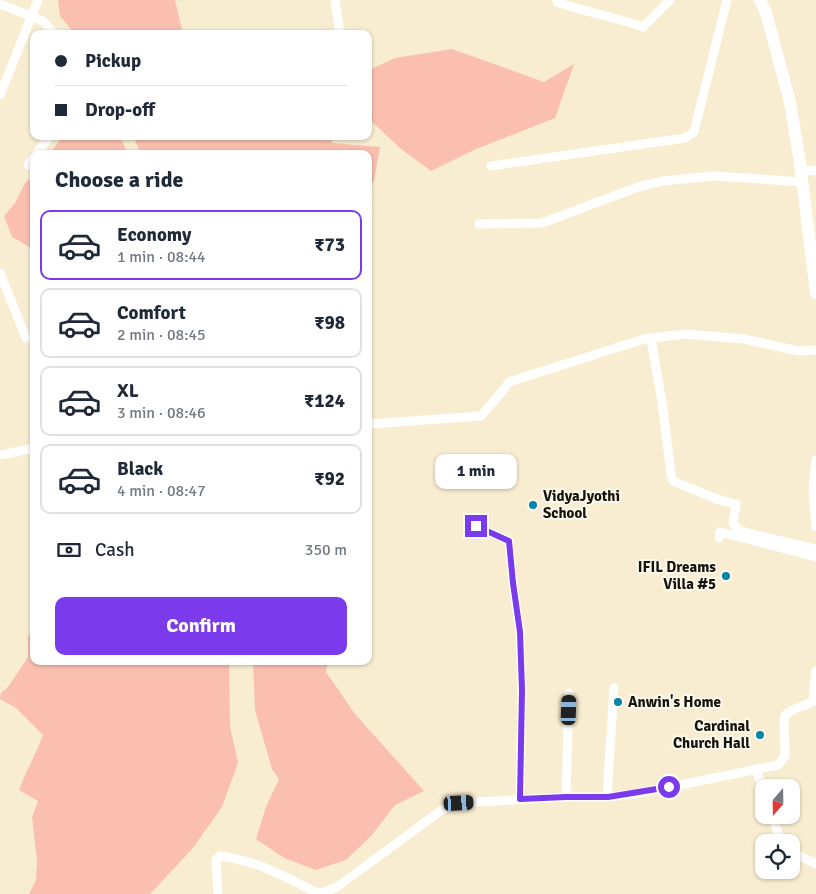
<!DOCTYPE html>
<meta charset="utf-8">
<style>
:root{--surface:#fff;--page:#f6f6f7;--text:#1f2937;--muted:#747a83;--line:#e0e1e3;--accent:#7c3aed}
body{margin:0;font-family:Signika,sans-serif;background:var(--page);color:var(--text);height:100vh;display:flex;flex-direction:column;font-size:19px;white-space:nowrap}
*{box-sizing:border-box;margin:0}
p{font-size:16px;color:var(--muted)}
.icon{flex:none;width:28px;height:28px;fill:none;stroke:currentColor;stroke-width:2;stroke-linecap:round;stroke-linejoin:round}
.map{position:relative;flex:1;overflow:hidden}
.panel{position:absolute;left:30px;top:150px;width:342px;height:515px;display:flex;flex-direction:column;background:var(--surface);border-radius:10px;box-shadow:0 1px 4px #0004}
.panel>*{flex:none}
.hud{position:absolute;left:30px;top:30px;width:342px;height:110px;border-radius:10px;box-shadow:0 1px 4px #0004;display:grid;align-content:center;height:110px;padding:0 25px;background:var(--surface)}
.needle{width:32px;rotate:200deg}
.fabs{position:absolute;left:755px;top:779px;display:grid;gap:10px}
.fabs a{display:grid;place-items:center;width:45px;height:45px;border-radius:10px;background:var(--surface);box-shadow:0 1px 4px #0004;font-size:25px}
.end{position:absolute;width:22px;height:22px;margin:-11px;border:6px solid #7c3aed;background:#fff;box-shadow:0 0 0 2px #fff}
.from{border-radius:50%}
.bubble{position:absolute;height:35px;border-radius:10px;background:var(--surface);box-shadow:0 1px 4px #0004;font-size:16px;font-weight:700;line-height:35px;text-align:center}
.car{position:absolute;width:15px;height:30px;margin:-15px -8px;border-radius:6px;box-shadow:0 0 4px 1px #0007;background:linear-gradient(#222 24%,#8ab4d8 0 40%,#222 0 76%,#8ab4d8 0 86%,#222 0)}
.hud b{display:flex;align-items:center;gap:18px;height:48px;font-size:19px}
.hud b+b{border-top:1px solid var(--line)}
.hud i{width:12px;height:12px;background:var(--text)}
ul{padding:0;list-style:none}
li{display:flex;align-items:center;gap:15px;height:70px;margin:0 10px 8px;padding:0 15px;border:2px solid var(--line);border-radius:10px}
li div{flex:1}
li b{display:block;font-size:19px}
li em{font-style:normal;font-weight:700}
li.on{border-color:var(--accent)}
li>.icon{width:45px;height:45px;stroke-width:1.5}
h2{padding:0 25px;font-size:22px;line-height:60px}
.pay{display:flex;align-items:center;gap:12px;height:55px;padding:0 25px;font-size:19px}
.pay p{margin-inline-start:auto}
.primary-button{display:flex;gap:10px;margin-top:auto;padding:10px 25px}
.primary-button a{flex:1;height:58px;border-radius:10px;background:var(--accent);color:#fff;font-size:20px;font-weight:700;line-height:58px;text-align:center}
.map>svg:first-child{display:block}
</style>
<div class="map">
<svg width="816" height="894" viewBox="0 0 816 894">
<rect width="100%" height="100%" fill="#f8edd0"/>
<!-- green -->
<g fill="#fbbfaf">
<polygon points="58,0 175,0 183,34 75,34 60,16"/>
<polygon points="452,49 544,82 574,64 555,118 476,149 431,171 401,149 369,119 369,70 395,58"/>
<polygon points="63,136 116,136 122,141 128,154 49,154"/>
<polygon points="133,136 332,136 332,143 380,147 374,181 369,187 369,154 141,154"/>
<polygon points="34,176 34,252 28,246 12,237 4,216 15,203 25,183"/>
<path d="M34 627V661H229L230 727 238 763 222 807 192 849 150 894H29L36 880 37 860 32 817 38 801 19 790C26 771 36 754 43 735L16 708 0 699 1 693 8 687 28 657V637Z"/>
<polygon points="253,661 328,661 326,672 355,714 424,791 395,805 372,835 346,860 316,870 284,858 256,839 266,807 279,779 272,769 255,710"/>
</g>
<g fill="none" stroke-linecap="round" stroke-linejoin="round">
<!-- street -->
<g stroke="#fff" stroke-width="9">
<polyline points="335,0 340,34"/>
<path d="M557 2C585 12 615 17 643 27L670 0"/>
<polyline points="0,4 43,21 54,34"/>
<polyline points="0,95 38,0"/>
<polyline points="36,154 50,136"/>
<polyline points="28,165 34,157"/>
<polyline points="491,166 685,138 694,132 727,0"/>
<polyline points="801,172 816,170"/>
<polyline points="479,224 542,223 638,187 663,181 715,176 803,182"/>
<polyline points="0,273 26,338"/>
<polyline points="651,339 662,402 671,474 673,481 719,500 736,504 733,523 739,531 816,549"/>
<polyline points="369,424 481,416 504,389 509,382 644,339 685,334 744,339 799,351 816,350"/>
<polyline points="0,455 34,448"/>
<polyline points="816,460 813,492 816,527"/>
<polyline points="476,526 509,541 513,583 520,632 522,690 520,799"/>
<polyline points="719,538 720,532 816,557"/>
<polyline points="756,769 764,792"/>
<polyline points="566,797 569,693"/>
<polyline points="607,797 614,688"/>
<polyline points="772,815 781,842"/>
<polyline points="791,852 816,864"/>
<path d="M218 894 216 860 220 856C255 860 284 876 315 892H325L337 887 443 809 459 803 566 797H607L635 794 778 765 785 756 784 719C788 707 804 708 813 701L816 671"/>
</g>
<!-- secondary -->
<polyline stroke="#fff" stroke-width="12" points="760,0 766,13 790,102 800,163 816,293"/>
</g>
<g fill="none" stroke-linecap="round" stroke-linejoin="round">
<!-- route -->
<polyline stroke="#7c3aed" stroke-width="6" points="476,526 509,541 513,583 520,632 522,690 520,799 566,797 608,797 669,787"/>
</g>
<!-- markers -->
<g fill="#0084a7" stroke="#fffaef" stroke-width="2">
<circle cx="533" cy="505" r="5"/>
<circle cx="726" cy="576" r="5"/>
<circle cx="618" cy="702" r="5"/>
<circle cx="760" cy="735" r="5"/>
</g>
<g text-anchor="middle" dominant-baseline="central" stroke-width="4" stroke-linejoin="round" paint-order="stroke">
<!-- poi labels -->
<g font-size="15" font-weight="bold" fill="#161309" stroke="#fffaef" text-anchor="start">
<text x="543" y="496">VidyaJyothi<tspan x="543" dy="17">School</tspan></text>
<text x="716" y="567" text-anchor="end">IFIL Dreams<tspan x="716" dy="17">Villa #5</tspan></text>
<text x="628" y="702">Anwin's Home</text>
<text x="750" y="726" text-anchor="end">Cardinal<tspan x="750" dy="17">Church Hall</tspan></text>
</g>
</g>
</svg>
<div class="fabs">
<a><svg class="needle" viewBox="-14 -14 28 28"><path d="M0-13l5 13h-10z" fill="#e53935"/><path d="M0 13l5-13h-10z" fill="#747a83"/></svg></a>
<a><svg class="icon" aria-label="locate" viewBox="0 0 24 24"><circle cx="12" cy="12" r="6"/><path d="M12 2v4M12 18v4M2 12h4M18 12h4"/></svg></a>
</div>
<i class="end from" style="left:669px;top:787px"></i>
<i class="end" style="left:476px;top:526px"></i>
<div class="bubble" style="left:435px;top:454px;width:82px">1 min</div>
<i class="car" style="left:569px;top:710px;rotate:2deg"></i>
<i class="car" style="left:459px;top:803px;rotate:87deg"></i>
<div class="hud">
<b><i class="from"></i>Pickup</b>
<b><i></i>Drop-off</b>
</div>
<section class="panel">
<h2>Choose a ride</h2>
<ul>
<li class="on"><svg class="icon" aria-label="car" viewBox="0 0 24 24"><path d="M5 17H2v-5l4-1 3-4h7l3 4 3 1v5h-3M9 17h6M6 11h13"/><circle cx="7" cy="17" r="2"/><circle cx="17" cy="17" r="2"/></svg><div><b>Economy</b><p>1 min · 08:44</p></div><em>₹73</em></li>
<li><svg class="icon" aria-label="car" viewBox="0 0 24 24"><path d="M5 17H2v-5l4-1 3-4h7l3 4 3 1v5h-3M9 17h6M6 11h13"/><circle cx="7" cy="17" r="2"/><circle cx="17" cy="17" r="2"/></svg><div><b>Comfort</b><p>2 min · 08:45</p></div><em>₹98</em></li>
<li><svg class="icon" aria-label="car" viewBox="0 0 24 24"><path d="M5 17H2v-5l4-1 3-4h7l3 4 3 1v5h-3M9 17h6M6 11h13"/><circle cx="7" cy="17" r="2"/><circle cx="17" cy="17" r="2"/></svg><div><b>XL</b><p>3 min · 08:46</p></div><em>₹124</em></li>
<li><svg class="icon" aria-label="car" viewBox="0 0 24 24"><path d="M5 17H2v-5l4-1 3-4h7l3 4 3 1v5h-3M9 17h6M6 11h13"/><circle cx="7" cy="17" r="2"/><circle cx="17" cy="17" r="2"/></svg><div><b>Black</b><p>4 min · 08:47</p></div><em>₹92</em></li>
</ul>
<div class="pay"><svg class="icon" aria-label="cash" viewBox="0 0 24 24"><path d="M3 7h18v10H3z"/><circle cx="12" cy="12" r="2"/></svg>Cash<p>350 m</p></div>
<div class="primary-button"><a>Confirm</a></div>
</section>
</div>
